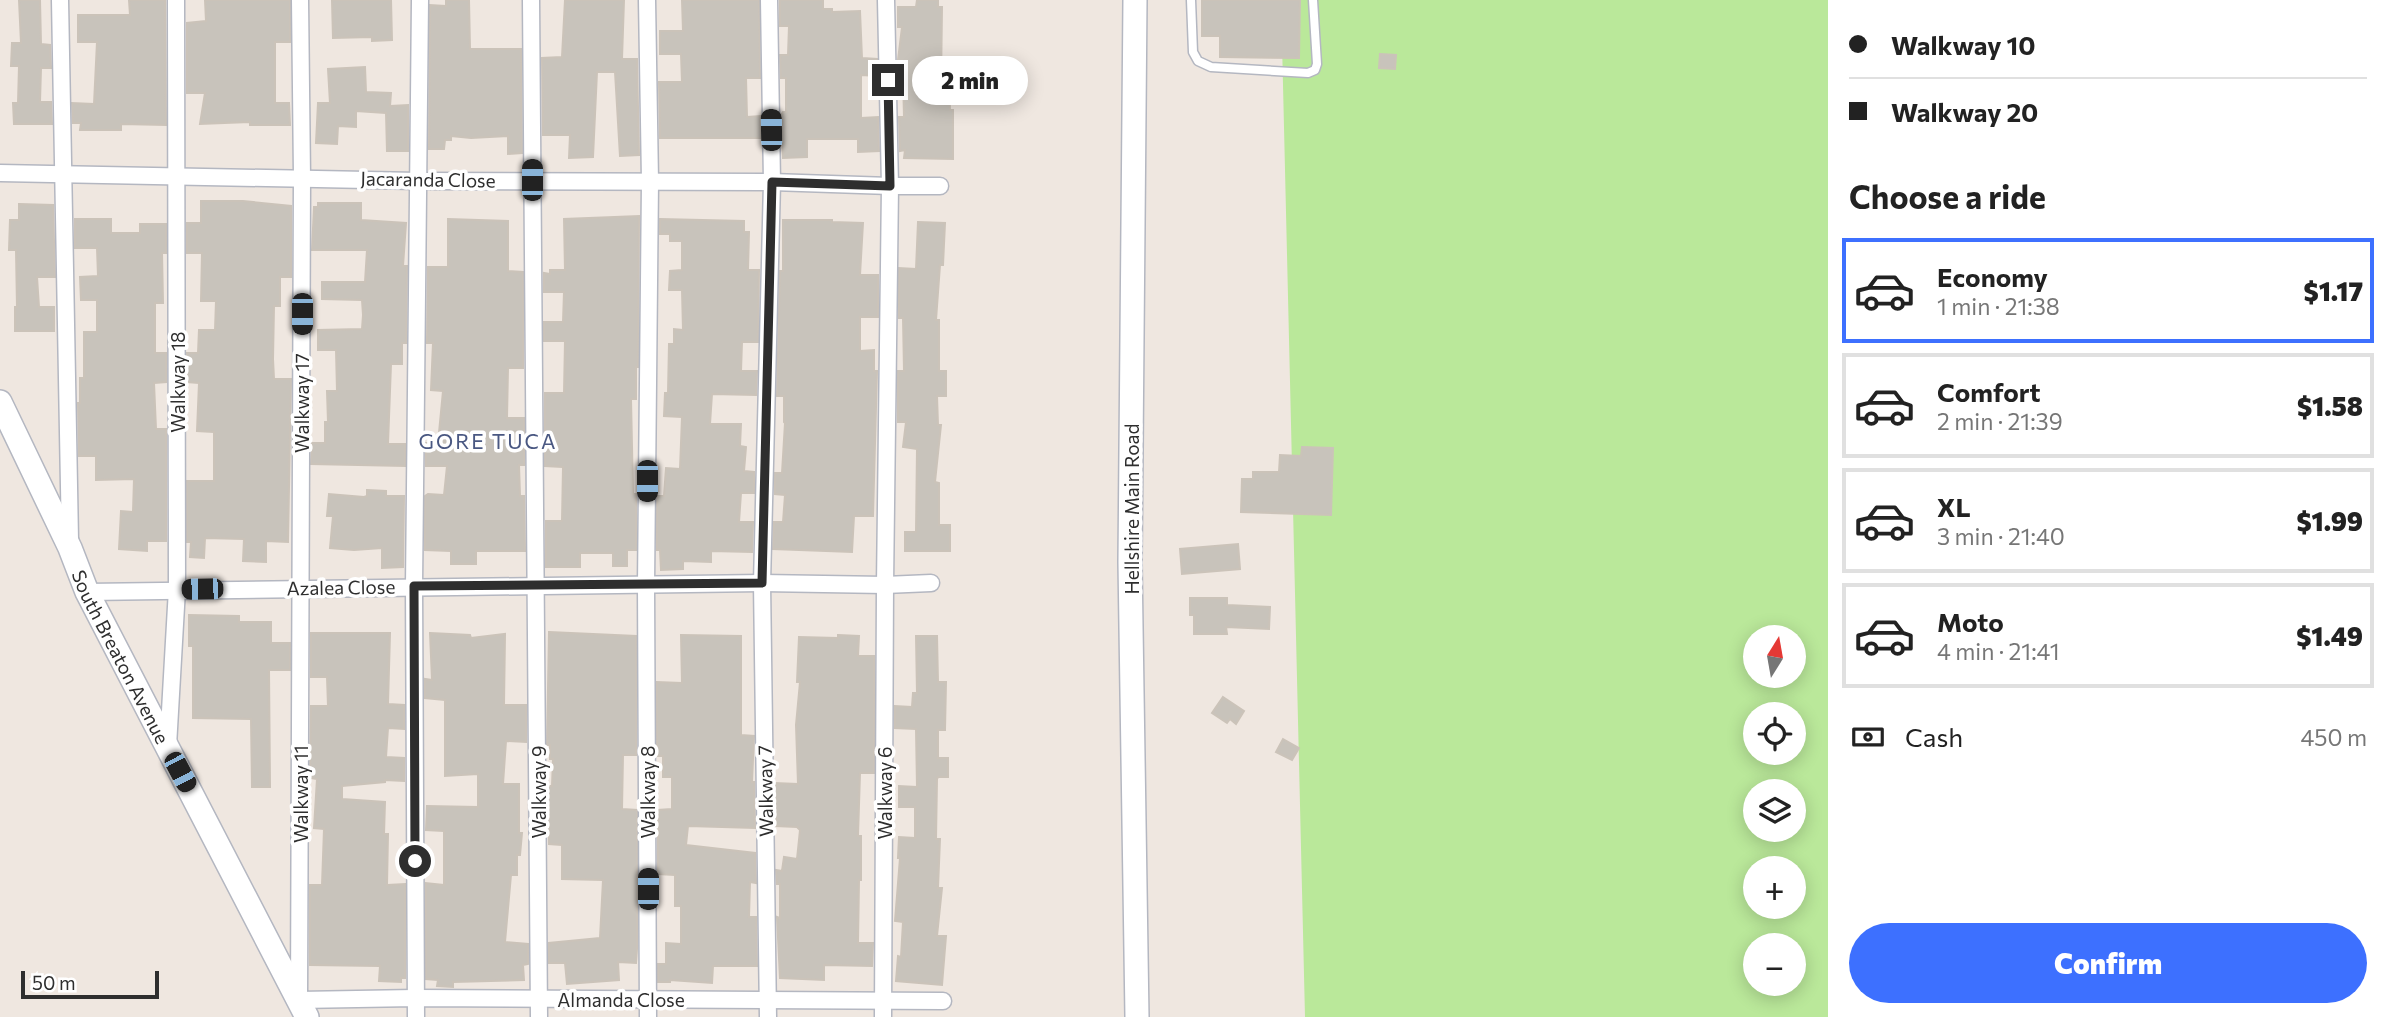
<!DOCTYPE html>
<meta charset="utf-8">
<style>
:root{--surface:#fff;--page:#f6f6f6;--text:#222;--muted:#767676;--line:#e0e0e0;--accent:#3d70ff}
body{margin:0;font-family:Commissioner,sans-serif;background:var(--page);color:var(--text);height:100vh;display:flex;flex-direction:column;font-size:26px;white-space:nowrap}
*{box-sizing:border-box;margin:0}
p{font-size:23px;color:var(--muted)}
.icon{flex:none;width:38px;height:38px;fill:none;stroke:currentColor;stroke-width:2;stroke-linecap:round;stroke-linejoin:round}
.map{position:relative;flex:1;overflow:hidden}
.side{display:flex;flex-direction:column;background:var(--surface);width:560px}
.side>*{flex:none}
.guide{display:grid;align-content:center;height:154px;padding:0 21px;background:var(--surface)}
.needle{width:46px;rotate:11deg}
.buttons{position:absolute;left:1743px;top:625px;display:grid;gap:14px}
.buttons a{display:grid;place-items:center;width:63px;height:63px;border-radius:50%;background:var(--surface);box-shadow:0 4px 18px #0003;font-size:35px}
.scale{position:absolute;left:21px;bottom:18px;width:138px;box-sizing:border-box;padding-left:7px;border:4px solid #2e2e2e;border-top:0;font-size:19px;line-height:24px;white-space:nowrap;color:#2e2e2e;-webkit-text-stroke:5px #fff;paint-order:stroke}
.end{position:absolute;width:32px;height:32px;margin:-16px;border:9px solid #2e2e2e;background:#fff;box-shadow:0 0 0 4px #fff}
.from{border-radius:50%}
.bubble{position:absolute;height:49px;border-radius:24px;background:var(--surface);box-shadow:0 4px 18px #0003;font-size:23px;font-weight:800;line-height:49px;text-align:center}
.car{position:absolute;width:21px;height:42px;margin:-21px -10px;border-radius:9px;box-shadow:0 0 5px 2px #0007;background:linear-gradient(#222 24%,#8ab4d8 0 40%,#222 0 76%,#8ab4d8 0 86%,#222 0)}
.guide b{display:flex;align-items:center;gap:24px;height:66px;font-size:26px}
.guide b+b{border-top:2px solid var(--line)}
.guide i{width:18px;height:18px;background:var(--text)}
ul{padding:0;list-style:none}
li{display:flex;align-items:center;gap:21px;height:105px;margin:0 14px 10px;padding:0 7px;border:4px solid var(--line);border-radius:0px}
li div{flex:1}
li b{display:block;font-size:26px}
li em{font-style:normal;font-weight:800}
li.on{border-color:var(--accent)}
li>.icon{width:63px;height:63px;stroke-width:1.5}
h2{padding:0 21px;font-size:32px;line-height:84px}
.pay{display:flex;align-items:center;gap:18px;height:77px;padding:0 21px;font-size:26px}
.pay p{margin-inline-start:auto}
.primary-button{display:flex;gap:14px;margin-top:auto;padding:14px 21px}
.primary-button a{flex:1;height:80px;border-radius:42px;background:var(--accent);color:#fff;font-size:28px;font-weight:800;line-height:80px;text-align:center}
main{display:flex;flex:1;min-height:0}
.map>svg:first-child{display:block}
</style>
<main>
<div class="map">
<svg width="1828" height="1017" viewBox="0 0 1828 1017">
<rect width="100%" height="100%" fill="#efe7e0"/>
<!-- green -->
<path fill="#bae89a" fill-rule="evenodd" d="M1281 0H1828V1017H1305ZM1755 637H1794V676H1755ZM1755 714H1794V752H1755ZM1755 791H1794V830H1755ZM1755 868H1794V906H1755ZM1755 945H1794V984H1755Z"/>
<!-- building -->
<g fill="#c8c3bb" stroke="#cbc3b9" stroke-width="2">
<polygon points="19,0 40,0 41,44 50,45 51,68 41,68 40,102 51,102 52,124 14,124 13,103 18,103 19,66 11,66 12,43 21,43"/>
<polygon points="129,0 165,0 166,125 121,124 121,130 80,130 81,123 73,123 72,103 94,104 97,42 78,42 78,15 130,15"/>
<polygon points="205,0 290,0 290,42 275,42 275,103 289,103 290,125 250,125 250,122 200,124 205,93 187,93 187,23 206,21"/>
<polygon points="332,0 391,0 392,40 372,41 372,37 333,38"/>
<polygon points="446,0 469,0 470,49 521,49 522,153 508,154 508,136 471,138 451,136 451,140 445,140 444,149 429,149 430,5 446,6"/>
<polygon points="565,0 624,0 622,59 637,59 639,155 620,156 615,72 597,72 593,157 569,158 570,135 543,135 542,58 562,57"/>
<polygon points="682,0 759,0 760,78 746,78 747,117 760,116 761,138 660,138 659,82 682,82 681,54 660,54 660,31 683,31"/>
<polygon points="780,0 823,0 823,9 832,9 832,12 860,11 862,58 877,59 877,76 861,75 861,118 878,117 879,151 858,152 858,139 807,139 807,157 783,158 781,116 783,112 786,112 786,78 781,78 780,55 788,55 789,26 780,26"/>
<polygon points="917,0 938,0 938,7 942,7 941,84 949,83 950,110 953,110 953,159 904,158 905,150 900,151 899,117 904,117 903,77 898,76 898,60 902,27 898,27 898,7 916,7"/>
<polygon points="1202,0 1300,0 1299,58 1220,57 1220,36 1202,36"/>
<polygon points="1380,54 1396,55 1395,69 1379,68"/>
<polygon points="365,67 366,92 391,93 390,106 408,105 408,151 387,151 386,113 356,111 356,127 338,126 337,144 316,143 318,103 330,103 328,69"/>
<polygon points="201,201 243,201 291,206 291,277 280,277 280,306 274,306 273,359 274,379 291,379 288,542 266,541 266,562 243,561 244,539 205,538 204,558 190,557 191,542 187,542 187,481 214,481 214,432 197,431 199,383 187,382 187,353 198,353 199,330 215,330 216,301 201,301 202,253 187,253 187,223 201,223"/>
<polygon points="318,203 361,203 361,220 406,223 403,266 407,266 406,343 402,343 402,364 391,364 388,444 405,444 405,466 311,464 312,443 325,443 325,422 328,422 327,391 337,391 336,350 318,350 318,330 362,329 363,315 362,300 322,299 322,282 365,282 367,250 312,250 314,207 318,207"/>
<polygon points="19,204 53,205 55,277 37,277 39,307 54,307 54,331 15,331 15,307 17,307 16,250 9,250 10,220 19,220"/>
<polygon points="639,216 638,367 636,367 636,399 631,399 633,494 636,494 636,550 627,550 627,566 613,566 613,553 580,553 580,567 546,567 546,521 562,521 563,467 545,466 545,393 564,393 565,341 544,341 544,322 563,322 564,292 544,292 544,273 550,274 550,270 565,270 564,219"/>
<polygon points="75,219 111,219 111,233 140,233 140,224 166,224 166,253 162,253 163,303 155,303 155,353 166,353 166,382 154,383 156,429 166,429 166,541 147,541 147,551 119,549 121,511 133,512 134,479 96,480 96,456 79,456 78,403 80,403 80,378 84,378 84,332 97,332 97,300 81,300 80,277 98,276 97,248 75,248"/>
<polygon points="448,219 508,221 508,271 523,272 523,368 508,368 507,418 524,418 524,465 519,465 520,496 524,496 525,551 476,551 476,564 451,564 451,551 425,550 425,496 428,494 444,495 447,466 426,466 426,443 438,443 443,391 431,390 433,343 427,343 428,267 448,267"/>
<polygon points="660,219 744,221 744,232 749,232 748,270 759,270 758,342 742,342 741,371 757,371 756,395 712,394 710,424 741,424 740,446 746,447 744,471 754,472 754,493 741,493 739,522 753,522 752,552 711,551 711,562 683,561 683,569 661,570 660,550 657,550 657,496 664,496 666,468 680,469 682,417 664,416 665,393 668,393 669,344 674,344 674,329 683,330 682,290 669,290 670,271 682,270 682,241 670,241 670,234 660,234"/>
<polygon points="783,220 832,220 832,222 863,223 860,275 878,275 878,317 860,317 860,351 874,350 874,371 877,371 873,516 854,516 852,552 773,549 774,522 783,522 785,495 775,494 775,473 782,473 785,423 784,422 784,396 777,396 780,271 783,271"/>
<polygon points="918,222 945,223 943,265 940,265 936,320 939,320 939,371 946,371 946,396 937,396 938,425 941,425 935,482 939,483 939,525 950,525 950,551 905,551 905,532 916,532 917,449 903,447 906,422 898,422 898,371 904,371 903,318 899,318 899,268 916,269"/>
<polygon points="1302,447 1333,448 1331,515 1241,512 1242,479 1253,479 1253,472 1279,472 1280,455 1301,456"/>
<polygon points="367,490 386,491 386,496 404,496 403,567 382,568 382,548 354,550 330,548 333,516 327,516 329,494 364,497 367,496"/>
<polygon points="1238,544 1240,569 1182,574 1180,549"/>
<polygon points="1190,598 1227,598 1227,605 1270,607 1269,629 1226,627 1227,634 1194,634 1194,615 1190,615"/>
<polygon points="189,615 239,616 239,622 271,622 271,643 290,643 290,670 269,670 270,787 252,787 251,719 193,718 193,646 189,646"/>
<polygon points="549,632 636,636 636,755 623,755 622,809 637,810 637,949 636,963 618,962 619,980 567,984 565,963 549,963 549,943 600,938 603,880 562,879 562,845 549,844 548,786 552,786 553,759 550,759 550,745 547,745"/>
<polygon points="311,633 390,633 388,704 404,705 404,729 388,728 386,757 404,758 404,781 385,780 385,782 342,786 342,799 385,802 384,834 388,834 387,885 405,884 405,978 401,978 401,982 379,981 380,966 310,965 310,885 322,885 324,829 314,828 317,779 310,778 311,706 328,706 327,677 311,677"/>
<polygon points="430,633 470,635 471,638 505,634 504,705 526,705 526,742 506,741 503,784 519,784 519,833 522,833 520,855 517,855 517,875 511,875 505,942 528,944 528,964 523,965 524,980 453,982 453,987 437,986 438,980 426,979 426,883 444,885 444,831 426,830 427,806 478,807 478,774 445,776 445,700 425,698 425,679 432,680"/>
<polygon points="681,635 741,636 741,735 754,736 752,782 754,782 755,828 688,826 686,845 755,853 756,883 750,882 749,917 756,917 757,966 713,966 712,983 670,980 670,982 658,982 658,964 666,964 666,943 681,944 681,906 675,906 675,875 658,874 658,810 672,809 672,777 663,777 663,756 657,756 657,682 682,683"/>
<polygon points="838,635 859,636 858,656 874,656 874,773 860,773 858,836 861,836 861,880 859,880 858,943 873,943 872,966 824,965 824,980 780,978 777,917 780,918 780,884 777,884 776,870 782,871 784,857 797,859 800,830 797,827 776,826 775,783 798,784 796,725 800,682 797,682 799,637 838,638"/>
<polygon points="916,636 937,636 938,682 946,682 945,730 938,730 938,758 948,758 948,777 938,777 937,779 936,839 940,839 938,888 942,888 937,936 946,936 942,985 896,981 898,956 901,957 903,922 895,921 900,858 898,858 899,837 915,838 915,807 899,807 899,786 917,787 916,729 895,728 895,706 912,707 913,693 917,693"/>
<polygon points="1223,697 1244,711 1236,724 1230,719 1227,723 1212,713"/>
<polygon points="1283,739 1299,748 1292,760 1276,752"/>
</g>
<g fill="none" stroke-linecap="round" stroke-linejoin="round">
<defs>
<polyline id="lane" points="1191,0 1193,52 1198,61 1211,67 1308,73 1315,70 1317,64 1313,0"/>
<g id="street">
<polyline points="60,0 70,540"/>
<polyline points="300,0 302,177 299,1000 415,998 943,1001"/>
<polyline points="531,0 539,1017"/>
<polyline points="647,0 650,181 646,585 648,1017"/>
<polyline points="0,173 418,181 772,182 890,186 940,186"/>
<polyline points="87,592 762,583 885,585 931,583"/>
<polyline points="168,746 177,589 176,0"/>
<polyline points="416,1017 414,586 420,0"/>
<polyline points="768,1017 762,583 772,182 769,0"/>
<polyline points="883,1017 885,585 890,186 886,0"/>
</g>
<g id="secondary">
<polyline points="1135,0 1130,562 1137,1017"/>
<path id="s1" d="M0 402 70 548 87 592 307 1017"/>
</g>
</defs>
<!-- lane casing -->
<use href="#lane" stroke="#b4b7c1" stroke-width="11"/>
<!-- street casing -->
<use href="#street" stroke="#b4b7c1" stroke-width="19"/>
<!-- secondary casing -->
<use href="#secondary" stroke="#b4b7c1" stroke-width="26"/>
<!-- lane -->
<use href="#lane" stroke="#fff" stroke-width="8"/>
<!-- street -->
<use href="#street" stroke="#fff" stroke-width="16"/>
<!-- secondary -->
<use href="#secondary" stroke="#fff" stroke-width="23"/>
</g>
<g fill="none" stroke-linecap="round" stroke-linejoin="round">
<!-- route -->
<polyline stroke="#2e2e2e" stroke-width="9" points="415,861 414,586 762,583 772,182 890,186 888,80"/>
</g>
<g text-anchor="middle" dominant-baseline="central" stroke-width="7" stroke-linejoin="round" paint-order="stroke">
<!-- street labels -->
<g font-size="19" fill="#2e2e2e" stroke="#fff">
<text transform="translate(428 179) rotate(1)">Jacaranda Close</text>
<text transform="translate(177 382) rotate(-90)">Walkway 18</text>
<text transform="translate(301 403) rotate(-90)">Walkway 17</text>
<text transform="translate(1131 509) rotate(-90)">Hellshire Main Road</text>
<text transform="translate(341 587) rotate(-1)">Azalea Close</text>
<text stroke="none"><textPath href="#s1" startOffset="282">South Breaton Avenue</textPath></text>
<text transform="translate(765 791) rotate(-91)">Walkway 7</text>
<text transform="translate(538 792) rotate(-90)">Walkway 9</text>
<text transform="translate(647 792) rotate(-90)">Walkway 8</text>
<text transform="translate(884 793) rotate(-90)">Walkway 6</text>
<text transform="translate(300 794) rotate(-90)">Walkway 11</text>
<text x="621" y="999">Almanda Close</text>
</g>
<!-- neighbourhood labels -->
<g font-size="21" letter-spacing="2" fill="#4a5882" stroke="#fff">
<text x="488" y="440">GORE TUCA</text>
</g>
</g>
</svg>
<div class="buttons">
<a><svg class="needle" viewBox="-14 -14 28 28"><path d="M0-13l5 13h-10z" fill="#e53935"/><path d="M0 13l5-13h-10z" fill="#767676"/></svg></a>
<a><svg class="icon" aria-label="locate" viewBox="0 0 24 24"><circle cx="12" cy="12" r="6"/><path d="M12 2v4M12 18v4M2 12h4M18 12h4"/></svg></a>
<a><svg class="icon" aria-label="layers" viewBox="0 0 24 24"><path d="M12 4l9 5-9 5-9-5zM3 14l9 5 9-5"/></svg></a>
<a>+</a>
<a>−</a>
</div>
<div class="scale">50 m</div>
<i class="end from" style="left:415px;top:861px"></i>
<i class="end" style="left:888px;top:80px"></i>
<div class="bubble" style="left:912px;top:56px;width:116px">2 min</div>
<i class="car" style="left:771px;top:130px;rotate:359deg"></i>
<i class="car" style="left:532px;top:180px;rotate:0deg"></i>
<i class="car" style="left:302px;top:314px;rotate:180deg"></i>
<i class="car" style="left:647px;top:481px;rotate:180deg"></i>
<i class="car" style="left:202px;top:589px;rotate:269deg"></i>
<i class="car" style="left:180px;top:772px;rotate:152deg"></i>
<i class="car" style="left:648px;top:889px;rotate:0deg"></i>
</div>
<section class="side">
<div class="guide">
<b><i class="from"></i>Walkway 10</b>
<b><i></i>Walkway 20</b>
</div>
<h2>Choose a ride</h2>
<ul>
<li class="on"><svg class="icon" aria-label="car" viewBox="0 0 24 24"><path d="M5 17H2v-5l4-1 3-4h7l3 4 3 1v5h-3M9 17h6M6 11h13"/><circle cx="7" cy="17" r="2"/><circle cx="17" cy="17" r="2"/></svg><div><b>Economy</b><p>1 min · 21:38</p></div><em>$1.17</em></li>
<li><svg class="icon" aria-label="car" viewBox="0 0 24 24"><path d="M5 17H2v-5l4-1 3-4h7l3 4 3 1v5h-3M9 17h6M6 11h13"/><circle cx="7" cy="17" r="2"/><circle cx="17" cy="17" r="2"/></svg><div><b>Comfort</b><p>2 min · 21:39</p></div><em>$1.58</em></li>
<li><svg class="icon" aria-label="car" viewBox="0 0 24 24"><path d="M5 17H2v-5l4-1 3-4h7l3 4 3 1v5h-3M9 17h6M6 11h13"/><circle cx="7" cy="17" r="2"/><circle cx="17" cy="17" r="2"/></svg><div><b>XL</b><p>3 min · 21:40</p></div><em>$1.99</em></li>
<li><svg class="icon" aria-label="car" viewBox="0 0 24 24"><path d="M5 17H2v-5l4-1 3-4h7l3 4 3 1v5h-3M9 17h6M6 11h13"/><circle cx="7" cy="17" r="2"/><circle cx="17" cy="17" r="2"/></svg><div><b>Moto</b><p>4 min · 21:41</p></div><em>$1.49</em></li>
</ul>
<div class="pay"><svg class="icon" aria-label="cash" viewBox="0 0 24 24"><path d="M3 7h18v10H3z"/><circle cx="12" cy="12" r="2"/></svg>Cash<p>450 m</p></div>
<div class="primary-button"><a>Confirm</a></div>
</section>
</main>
